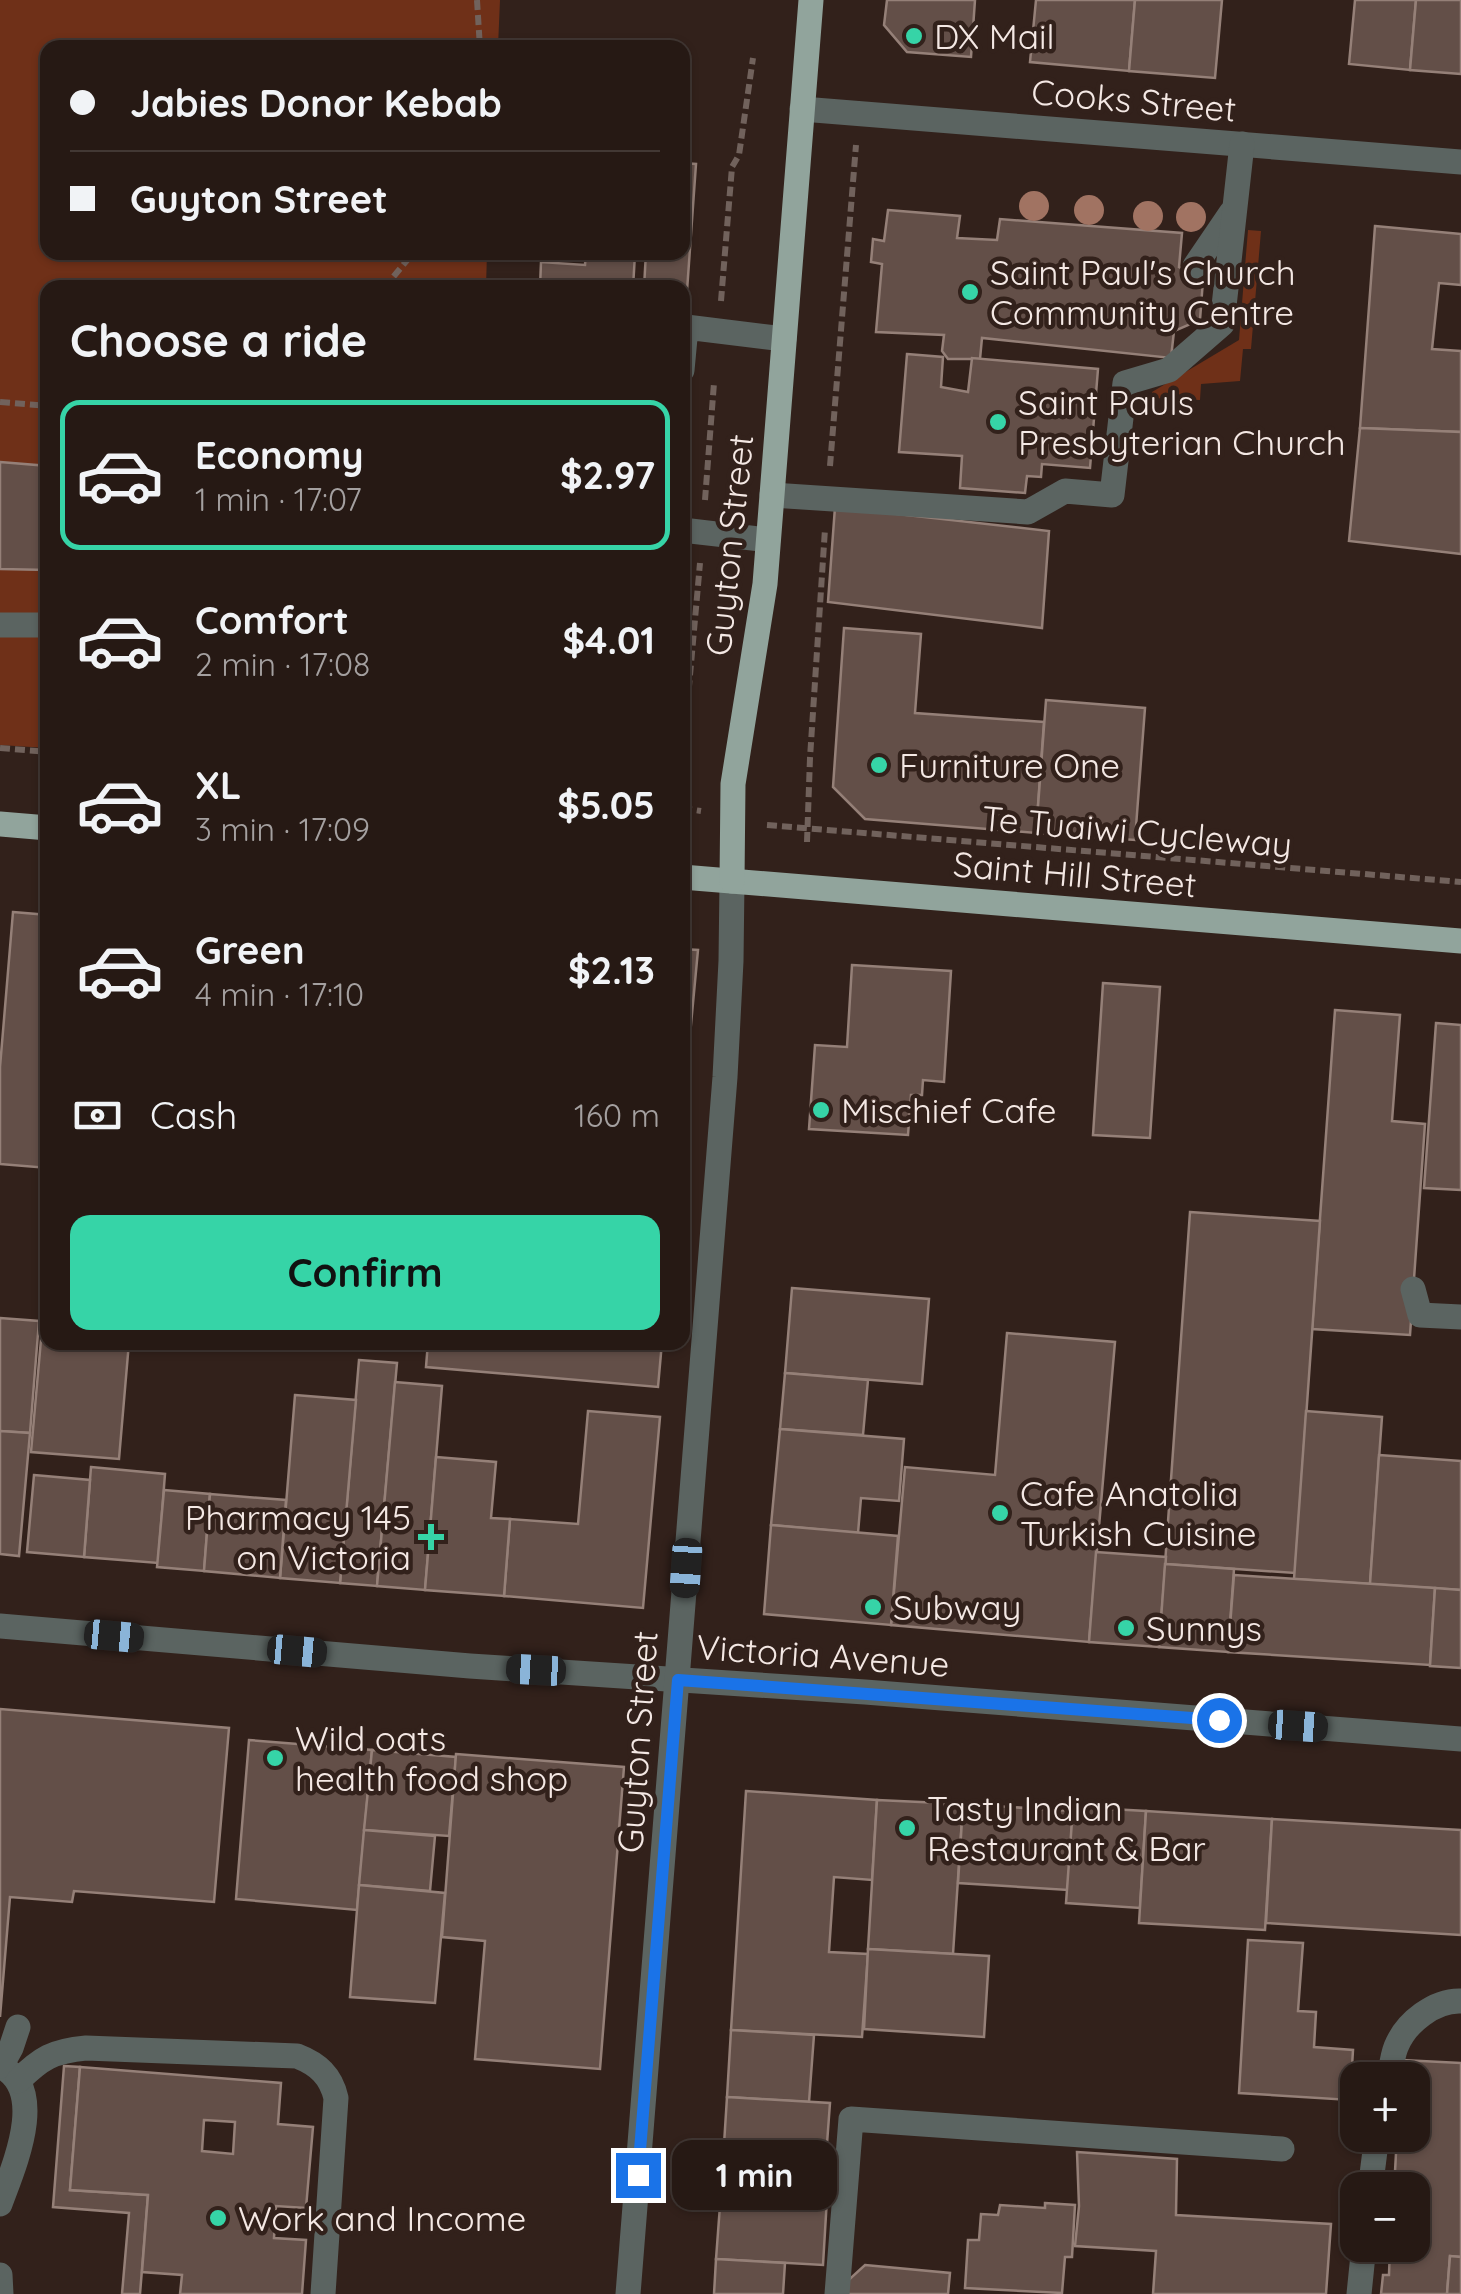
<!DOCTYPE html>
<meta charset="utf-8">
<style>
:root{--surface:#261914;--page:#322622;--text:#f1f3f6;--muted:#a4a0a0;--line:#423834;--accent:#36d4a7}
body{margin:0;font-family:Quicksand,sans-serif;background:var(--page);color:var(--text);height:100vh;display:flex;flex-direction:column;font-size:38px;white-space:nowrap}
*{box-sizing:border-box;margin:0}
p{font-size:32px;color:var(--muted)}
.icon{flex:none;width:55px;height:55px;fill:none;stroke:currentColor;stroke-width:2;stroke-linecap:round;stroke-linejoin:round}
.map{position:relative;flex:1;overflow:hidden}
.panel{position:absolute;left:40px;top:280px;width:650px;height:1070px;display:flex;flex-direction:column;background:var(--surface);border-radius:20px;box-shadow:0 2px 8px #0004,0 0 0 2px var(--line)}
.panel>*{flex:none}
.banner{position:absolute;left:40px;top:40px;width:650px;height:220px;border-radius:20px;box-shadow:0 2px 8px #0004,0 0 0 2px var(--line);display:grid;align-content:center;height:220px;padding:0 30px;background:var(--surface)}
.buttons{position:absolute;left:1340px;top:2062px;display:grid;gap:20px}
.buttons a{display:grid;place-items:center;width:90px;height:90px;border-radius:20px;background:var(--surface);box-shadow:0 2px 8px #0004,0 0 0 2px var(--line);font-size:50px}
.end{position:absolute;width:45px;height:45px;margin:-22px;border:12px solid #1a73e8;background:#fff;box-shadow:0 0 0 5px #fff}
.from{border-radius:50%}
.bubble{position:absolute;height:70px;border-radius:20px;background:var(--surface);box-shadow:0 2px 8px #0004,0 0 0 2px var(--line);font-size:32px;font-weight:700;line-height:70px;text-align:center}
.car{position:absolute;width:30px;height:60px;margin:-30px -15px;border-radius:12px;box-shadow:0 0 8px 2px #0007;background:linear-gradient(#222 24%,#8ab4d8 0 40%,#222 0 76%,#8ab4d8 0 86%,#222 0)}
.banner b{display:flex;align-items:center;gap:35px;height:95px;font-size:38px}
.banner b+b{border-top:2px solid var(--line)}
.banner i{width:25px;height:25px;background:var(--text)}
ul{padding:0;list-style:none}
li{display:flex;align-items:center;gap:30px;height:150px;margin:0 20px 15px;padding:0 10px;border:5px solid transparent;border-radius:20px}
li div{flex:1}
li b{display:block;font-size:38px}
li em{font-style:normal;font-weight:700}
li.current{border-color:var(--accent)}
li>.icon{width:90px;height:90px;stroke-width:1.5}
h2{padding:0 30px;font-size:45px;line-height:120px}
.pay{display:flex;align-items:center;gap:25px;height:110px;padding:0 30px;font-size:38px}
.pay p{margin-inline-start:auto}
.primary-button{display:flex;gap:20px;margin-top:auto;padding:20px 30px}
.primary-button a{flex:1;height:115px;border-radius:20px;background:var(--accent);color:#111;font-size:40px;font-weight:700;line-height:115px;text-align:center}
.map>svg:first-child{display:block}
</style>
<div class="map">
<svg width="1461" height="2294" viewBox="0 0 1461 2294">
<rect width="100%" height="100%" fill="#32211b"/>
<!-- green -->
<g fill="#6f3018">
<polygon points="0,0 500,0 498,47 48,48 48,252 487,253 486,287 48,288 47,748 0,745"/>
<polygon points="1248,230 1261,231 1251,349 1243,349 1240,381 1201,384 1200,400 1152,398 1152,392 1239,340"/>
</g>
<!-- building -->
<g fill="#634f48" stroke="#958078" stroke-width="2.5" fill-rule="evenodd">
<polygon points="887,0 975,0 971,57 907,52 884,25"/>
<polygon points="1036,0 1135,0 1129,71 1030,62"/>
<polygon points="1135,0 1222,0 1215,78 1129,71"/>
<polygon points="1355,0 1416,0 1410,70 1349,64"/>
<polygon points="1416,0 1461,0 1461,74 1410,70"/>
<polygon points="682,163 696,164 686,305 682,305 682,288 644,288 646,252 682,252"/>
<polygon points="888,210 960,216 957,238 997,240 1000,219 1182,233 1179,267 1203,280 1200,320 1174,331 1171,358 982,338 980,359 948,359 942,351 944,335 876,332 882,264 871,262 873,239 884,241"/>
<polygon points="1375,226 1461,234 1461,285 1439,283 1432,349 1461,351 1461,432 1360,428"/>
<polygon points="586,252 643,252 643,255 635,254 633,288 540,288 541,262 585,265"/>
<polygon points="907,354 943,357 941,387 968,392 972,358 1098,369 1090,468 1042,464 1041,477 1027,476 1025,493 960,488 962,456 899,452"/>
<polygon points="1360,428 1461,432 1461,554 1349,541"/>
<polygon points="0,462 48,466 48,570 0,569"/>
<polygon points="835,507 1049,531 1042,628 828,602"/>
<polygon points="844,628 921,634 915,713 1044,722 1036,833 865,819 833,787"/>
<polygon points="1046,700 1145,708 1135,840 1036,833"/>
<polygon points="13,912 48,915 48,1168 0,1164 0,1067"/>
<polygon points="682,949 698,950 682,1120"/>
<polygon points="852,965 951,971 944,1082 923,1080 922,1095 911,1095 908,1135 809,1129 815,1045 847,1047"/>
<polygon points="1103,983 1160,987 1150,1138 1093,1135"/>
<polygon points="1335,1010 1400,1015 1392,1121 1425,1124 1410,1335 1312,1329"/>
<polygon points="1436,1023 1461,1025 1461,1190 1424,1188"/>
<polygon points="1190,1212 1320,1221 1295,1573 1165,1564"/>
<polygon points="48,1261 48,1342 129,1342 119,1459 31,1452"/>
<polygon points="792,1288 929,1299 922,1384 785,1373"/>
<polygon points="0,1318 39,1321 30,1433 0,1431"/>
<polygon points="1007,1333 1115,1342 1089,1642 891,1625 905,1467 995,1475"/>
<polygon points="428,1342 662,1342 658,1387 426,1367"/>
<polygon points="359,1360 397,1363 377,1586 340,1583"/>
<polygon points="785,1373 868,1380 863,1435 780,1429"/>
<polygon points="395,1382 442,1386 425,1590 377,1586"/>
<polygon points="295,1395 356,1400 340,1583 280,1578"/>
<polygon points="588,1411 660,1417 643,1608 504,1596 510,1519 578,1524"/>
<polygon points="1306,1411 1382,1417 1370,1584 1294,1579"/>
<polygon points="780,1429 904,1439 899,1501 861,1498 858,1533 771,1525"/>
<polygon points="0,1431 30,1433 19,1556 0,1554"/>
<polygon points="1379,1455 1461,1461 1461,1590 1370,1584"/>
<polygon points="436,1457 496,1462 491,1518 510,1519 504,1596 425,1590"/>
<polygon points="91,1467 165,1474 158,1563 84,1557"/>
<polygon points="34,1475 90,1480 84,1557 27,1552"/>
<polygon points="164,1490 210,1494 204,1571 157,1567"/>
<polygon points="210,1494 286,1500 280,1578 204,1571"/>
<polygon points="771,1525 898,1536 891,1625 764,1614"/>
<polygon points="1096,1552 1166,1557 1159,1647 1089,1642"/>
<polygon points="1165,1564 1234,1569 1228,1652 1159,1647"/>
<polygon points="1234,1575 1435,1588 1430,1665 1228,1652"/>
<polygon points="1435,1588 1461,1590 1461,1668 1430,1666"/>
<polygon points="0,1709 229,1728 214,1902 74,1891 72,1902 10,1897 0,2017"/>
<polygon points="249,1740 372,1750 357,1910 236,1899"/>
<polygon points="372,1750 456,1757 449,1836 364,1830"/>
<polygon points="456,1754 624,1767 600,2069 475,2059 485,1941 442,1937"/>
<polygon points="746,1791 877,1800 872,1880 834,1877 829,1952 868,1954 862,2037 731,2030"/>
<polygon points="877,1800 963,1804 953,1954 868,1949"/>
<polygon points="963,1804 1073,1811 1068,1890 958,1883"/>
<polygon points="1073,1807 1146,1811 1140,1908 1066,1903"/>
<polygon points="1146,1811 1272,1819 1265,1930 1139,1923"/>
<polygon points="1272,1819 1461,1830 1461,1935 1266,1923"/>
<polygon points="364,1830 435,1836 430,1891 359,1885"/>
<polygon points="359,1885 445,1893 435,2003 350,1997"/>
<polygon points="1248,1940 1303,1943 1298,2011 1316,2012 1314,2047 1353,2050 1350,2100 1239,2093"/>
<polygon points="868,1949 989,1956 984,2037 864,2029"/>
<polygon points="731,2030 814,2035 809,2102 727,2097"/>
<polygon points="1402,2060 1461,2063 1461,2257 1450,2256 1447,2294 1381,2294 1383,2275 1389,2275 1390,2245 1412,2245 1412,2190 1394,2190 1397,2135 1412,2135 1412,2080 1401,2080"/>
<polygon points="64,2066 80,2067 70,2190 148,2195 140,2294 122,2294 129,2213 53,2207"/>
<path d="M80 2067 281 2083 278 2124 313 2127 306 2208 276 2206 274 2238 306 2240 302 2294H180L182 2275 142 2272 148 2195 70 2190ZM204 2120 235 2122 233 2154 202 2151Z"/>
<polygon points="727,2097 830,2103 823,2198 721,2192"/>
<polygon points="1077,2152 1177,2159 1176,2215 1331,2224 1326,2294 1153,2294 1156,2251 1075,2246 1079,2206"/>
<polygon points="721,2192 827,2198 823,2265 716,2259"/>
<polygon points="1045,2203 1075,2205 1072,2257 1065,2257 1062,2293 965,2288 968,2240 979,2240 981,2214 998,2215 1000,2205 1045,2208"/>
<polygon points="1450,2256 1461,2257 1461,2294 1447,2294"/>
<polygon points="716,2259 785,2263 783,2294 714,2294"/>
<polygon points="865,2265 950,2273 948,2294 842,2294 843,2285"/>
</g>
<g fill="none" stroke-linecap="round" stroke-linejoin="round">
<!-- path -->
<g stroke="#71625c" stroke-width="6" stroke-dasharray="10 5" stroke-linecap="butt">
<polyline points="477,0 480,48"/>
<polyline points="384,288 414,252"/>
<polyline points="721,301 732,167 739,155 753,58"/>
<polyline points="0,402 48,406"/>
<polyline points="830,466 856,145"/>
<polyline points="705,500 714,383"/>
<polyline points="0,748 48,752"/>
<polyline points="682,765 700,563"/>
<polyline points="682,808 701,811"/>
<polyline points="767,825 1461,882"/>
<polyline points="807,842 810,758 825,529"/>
</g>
<!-- minor -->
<g stroke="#5b6461" stroke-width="25">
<polyline points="802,109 1461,162"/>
<polyline points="1195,266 1231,213"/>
<polyline points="682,370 686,327 784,339"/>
<polyline points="772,495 1028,512 1065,491 1112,495 1125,383 1169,370 1222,324 1242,144"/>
<polyline points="682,530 768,540"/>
<polyline points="0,625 48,625"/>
<polyline points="1413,1289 1420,1315 1461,1317"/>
<polyline points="0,1626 470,1666 865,1692 1461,1739"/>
<path d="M0 2066C49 2089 13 2168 0 2204"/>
<polyline points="1,2066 11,2048 18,2027"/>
<path d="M1389 2080C1391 2069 1392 2057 1396 2047 1406 2022 1435 2000 1461 2001"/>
<path d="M18 2081C41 2058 53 2051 86 2048L297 2056C318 2064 331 2076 336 2098L323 2294"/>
<polyline points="1370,2190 1377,2135"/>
<polyline points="0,2275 1,2294"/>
<polyline points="628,2294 725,1077 731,961 732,881"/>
<polyline points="837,2294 851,2119 1282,2149"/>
<polyline points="1359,2294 1364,2245"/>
</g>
<!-- major -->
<g stroke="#91a49c" stroke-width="25">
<polyline points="0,824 48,828"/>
<polyline points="682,877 1461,941"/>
<polyline points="732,881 733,784 765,584 811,0"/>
</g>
</g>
<!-- trees -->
<g fill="#a17362">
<circle cx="1034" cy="206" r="15"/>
<circle cx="1089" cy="210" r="15"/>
<circle cx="1148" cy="216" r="15"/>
<circle cx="1191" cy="217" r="15"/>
</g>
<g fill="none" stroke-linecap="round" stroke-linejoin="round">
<!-- route -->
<polyline stroke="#1a73e8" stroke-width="12" points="638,2175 678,1680 1219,1720"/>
</g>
<!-- markers -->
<g fill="#36d4a7" stroke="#32211b" stroke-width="4">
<circle cx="914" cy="36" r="10"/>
<circle cx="970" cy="292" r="10"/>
<circle cx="998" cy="422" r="10"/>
<circle cx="879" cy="765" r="10"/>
<circle cx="821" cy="1110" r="10"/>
<circle cx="1000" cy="1513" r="10"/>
<path d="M426 1522h10v10h10v10h-10v10h-10v-10h-10v-10h10z"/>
<circle cx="873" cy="1607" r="10"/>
<circle cx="1126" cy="1628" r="10"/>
<circle cx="275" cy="1758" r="10"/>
<circle cx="907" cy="1828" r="10"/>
<circle cx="218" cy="2218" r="10"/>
</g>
<g text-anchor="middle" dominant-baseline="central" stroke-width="9" stroke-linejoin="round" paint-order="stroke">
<!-- poi labels -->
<g font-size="35" fill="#f4e8e4" stroke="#32211b" text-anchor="start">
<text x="934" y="36">DX Mail</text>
<text x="990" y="272">Saint Paul's Church<tspan x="990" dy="40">Community Centre</tspan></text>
<text x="1018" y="402">Saint Pauls<tspan x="1018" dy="40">Presbyterian Church</tspan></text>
<text x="899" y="765">Furniture One</text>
<text x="841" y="1110">Mischief Cafe</text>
<text x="1020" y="1493">Cafe Anatolia<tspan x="1020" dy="40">Turkish Cuisine</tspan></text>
<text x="411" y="1517" text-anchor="end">Pharmacy 145<tspan x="411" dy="40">on Victoria</tspan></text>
<text x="893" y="1607">Subway</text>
<text x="1146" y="1628">Sunnys</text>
<text x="295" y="1738">Wild oats<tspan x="295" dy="40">health food shop</tspan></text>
<text x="927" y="1808">Tasty Indian<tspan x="927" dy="40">Restaurant &amp; Bar</tspan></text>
<text x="238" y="2218">Work and Income</text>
</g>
<!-- street labels -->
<g font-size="35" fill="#f4e8e4" stroke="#32211b">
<text transform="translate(1134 100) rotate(5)">Cooks Street</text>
<text transform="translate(729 545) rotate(-84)">Guyton Street</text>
<text transform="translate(1137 831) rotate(5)">Te Tuaiwi Cycleway</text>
<text transform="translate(1075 874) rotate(5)">Saint Hill Street</text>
<text transform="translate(823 1655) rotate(4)">Victoria Avenue</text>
<text transform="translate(637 1742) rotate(-86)">Guyton Street</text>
</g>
</g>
</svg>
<div class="buttons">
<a>+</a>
<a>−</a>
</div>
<i class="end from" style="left:1219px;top:1720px"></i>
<i class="end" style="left:638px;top:2175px"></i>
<div class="bubble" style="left:672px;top:2140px;width:165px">1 min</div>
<i class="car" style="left:686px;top:1568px;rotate:184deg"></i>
<i class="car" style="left:114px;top:1636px;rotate:95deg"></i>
<i class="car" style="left:297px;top:1651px;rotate:95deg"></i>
<i class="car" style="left:536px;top:1670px;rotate:273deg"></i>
<i class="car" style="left:1298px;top:1726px;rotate:94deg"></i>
<div class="banner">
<b><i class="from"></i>Jabies Donor Kebab</b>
<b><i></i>Guyton Street</b>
</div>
<section class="panel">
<h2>Choose a ride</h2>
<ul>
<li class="current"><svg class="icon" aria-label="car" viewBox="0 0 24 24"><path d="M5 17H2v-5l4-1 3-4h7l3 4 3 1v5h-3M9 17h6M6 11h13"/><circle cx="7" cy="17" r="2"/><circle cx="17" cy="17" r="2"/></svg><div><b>Economy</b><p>1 min · 17:07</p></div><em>$2.97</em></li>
<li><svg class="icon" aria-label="car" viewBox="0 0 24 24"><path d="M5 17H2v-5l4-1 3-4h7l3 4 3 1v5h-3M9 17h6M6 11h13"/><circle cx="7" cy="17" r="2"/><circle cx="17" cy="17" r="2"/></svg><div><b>Comfort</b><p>2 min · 17:08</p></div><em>$4.01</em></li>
<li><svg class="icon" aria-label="car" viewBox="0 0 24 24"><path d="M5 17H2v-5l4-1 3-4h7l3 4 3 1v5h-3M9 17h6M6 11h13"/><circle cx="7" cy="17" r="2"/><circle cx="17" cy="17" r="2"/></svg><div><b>XL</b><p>3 min · 17:09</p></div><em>$5.05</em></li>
<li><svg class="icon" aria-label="car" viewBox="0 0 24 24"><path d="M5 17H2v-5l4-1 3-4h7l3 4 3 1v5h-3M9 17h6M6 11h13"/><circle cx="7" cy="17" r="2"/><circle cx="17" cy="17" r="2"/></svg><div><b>Green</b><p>4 min · 17:10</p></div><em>$2.13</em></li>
</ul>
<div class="pay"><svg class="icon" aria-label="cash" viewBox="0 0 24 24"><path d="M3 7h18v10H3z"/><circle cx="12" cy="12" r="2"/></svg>Cash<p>160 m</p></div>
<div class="primary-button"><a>Confirm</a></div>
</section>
</div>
